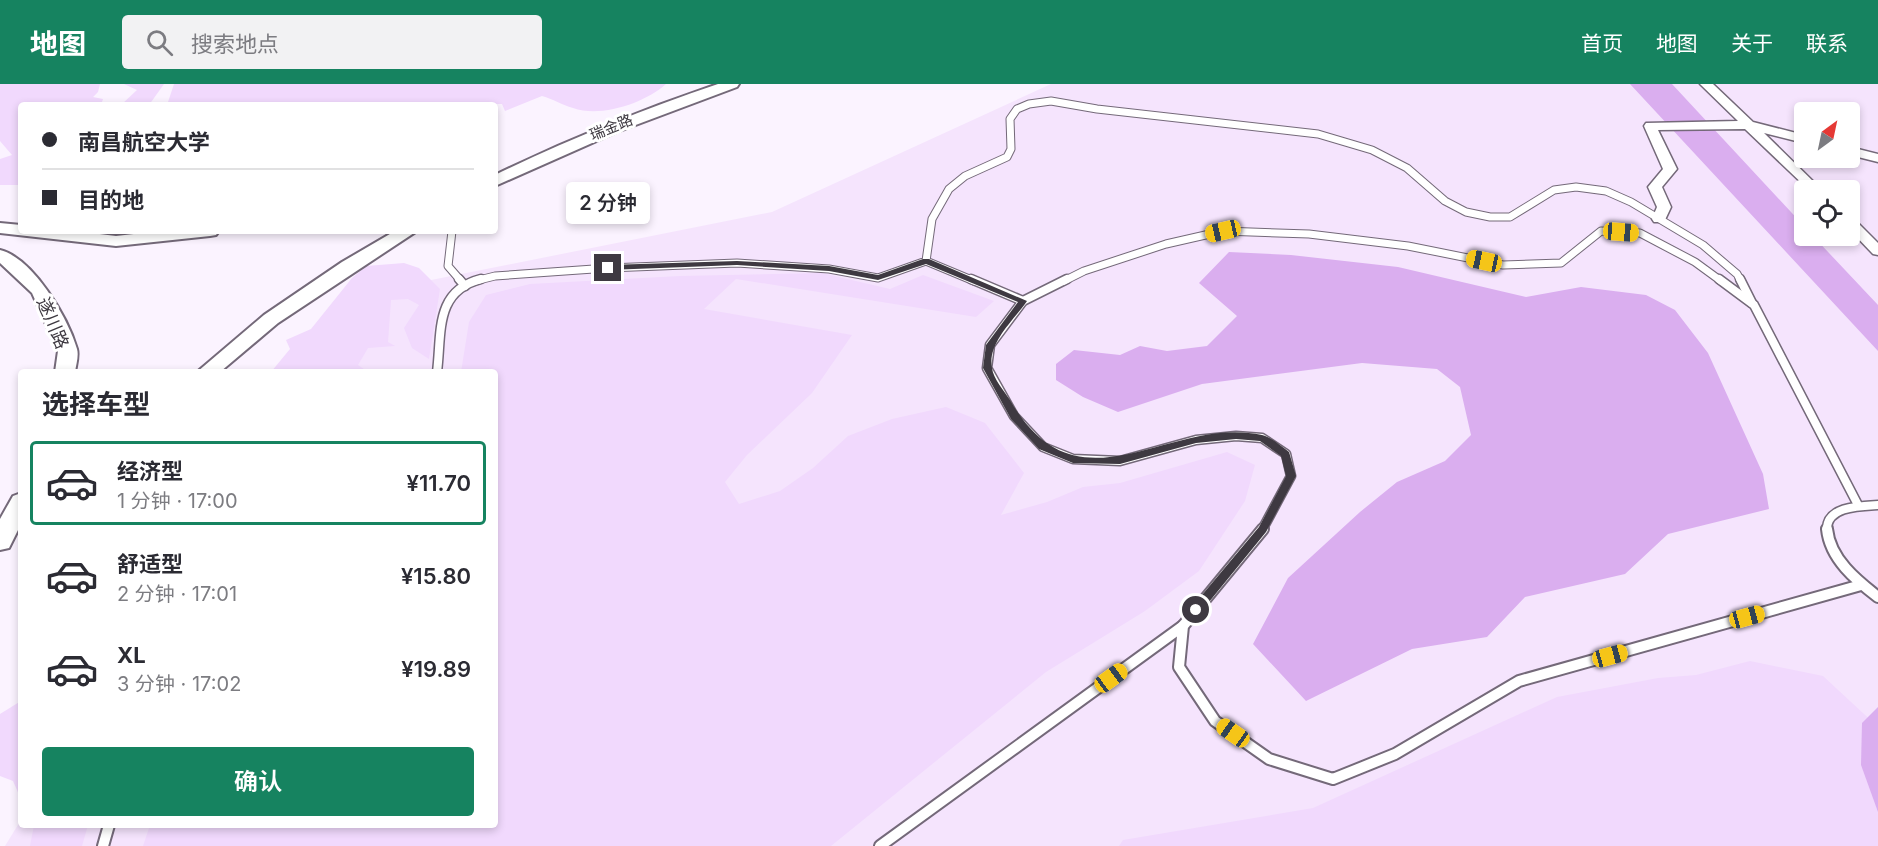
<!DOCTYPE html>
<html lang="zh">
<meta charset="utf-8">
<style>
:root{--surface:#fff;--page:#f2f2f3;--text:#2b2b33;--muted:#7c7c81;--line:#e1e1e2;--accent:#168360}
body{margin:0;font-family:Inter,"Noto Sans SC",sans-serif;background:var(--page);color:var(--text);height:100vh;display:flex;flex-direction:column;font-size:22px;white-space:nowrap}
*{box-sizing:border-box;margin:0}
p{font-size:20px;color:var(--muted)}
.icon{flex:none;width:33px;height:33px;fill:none;stroke:currentColor;stroke-width:2;stroke-linecap:round;stroke-linejoin:round}
.map{position:relative;flex:1;overflow:hidden}
.side{position:absolute;left:18px;top:285px;width:480px;height:459px;display:flex;flex-direction:column;background:var(--surface);border-radius:6px;box-shadow:0 3px 9px #0003}
.side>*{flex:none}
.top-card{position:absolute;left:18px;top:18px;width:480px;height:132px;border-radius:6px;box-shadow:0 3px 9px #0003;display:grid;align-content:center;height:132px;padding:0 24px;background:var(--surface)}
.needle{width:39px;rotate:33deg}
.tools{position:absolute;left:1794px;top:18px;display:grid;gap:12px}
.tools a{display:grid;place-items:center;width:66px;height:66px;border-radius:6px;background:var(--surface);box-shadow:0 3px 9px #0003;font-size:30px}
.end{position:absolute;width:27px;height:27px;margin:-14px;border:8px solid #3e3941;background:#fff;box-shadow:0 0 0 3px #fff}
.from{border-radius:50%}
.bubble{position:absolute;height:42px;border-radius:6px;background:var(--surface);box-shadow:0 3px 9px #0003;font-size:20px;font-weight:600;line-height:42px;text-align:center}
.car{position:absolute;width:18px;height:36px;margin:-18px -9px;border-radius:8px;box-shadow:0 0 4px 2px #0007;background:linear-gradient(#f5c518 24%,#345 0 40%,#f5c518 0 76%,#345 0 86%,#f5c518 0)}
.top-card b{display:flex;align-items:center;gap:21px;height:57px;font-size:22px}
.top-card b+b{border-top:2px solid var(--line)}
.top-card i{width:15px;height:15px;background:var(--text)}
ul{padding:0;list-style:none}
li{display:flex;align-items:center;gap:18px;height:84px;margin:0 12px 9px;padding:0 12px;border:3px solid transparent;border-radius:6px}
li div{flex:1}
li b{display:block;font-size:22px}
li em{font-style:normal;font-weight:600}
li.current{border-color:var(--accent)}
li>.icon{width:54px;height:54px;stroke-width:1.5}
h2{padding:0 24px;font-size:27px;line-height:72px}
.button{display:flex;gap:12px;margin-top:auto;padding:12px 24px}
.button a{flex:1;height:69px;border-radius:6px;background:var(--accent);color:#fff;font-size:24px;font-weight:600;line-height:69px;text-align:center}
header{display:flex;align-items:center;gap:36px;box-sizing:border-box;height:84px;padding:0 30px;background:var(--accent);color:#fff}
header strong{font-size:28px}
nav{display:flex;gap:33px;margin-inline-start:auto;font-size:21px}
.search{width:420px;height:54px;background:var(--page);display:flex;align-items:center;gap:15px;box-sizing:border-box;padding:0 21px;border-radius:6px;color:var(--muted);font-size:22px}
.map>svg:first-child{display:block}
</style>
<header>
<strong>地图</strong>
<div class="search"><svg class="icon" aria-label="search" viewBox="0 0 24 24"><circle cx="10" cy="10" r="6"/><path d="M15 15l6 6"/></svg>搜索地点</div>
<nav><a>首页</a><a>地图</a><a>关于</a><a>联系</a></nav>
</header>
<div class="map">
<svg width="1878" height="762" viewBox="0 0 1878 762">
<rect width="100%" height="100%" fill="#fbf3ff"/>
<!-- built -->
<path fill="#f5e4fd" fill-rule="evenodd" d="M1051 0H1878V762H5L21 736V741H495V288H303L351 212 772 128ZM1804 28H1850V74H1804ZM1804 106H1850V152H1804Z"/>
<!-- green -->
<g fill="#f1d9fd">
<polygon points="0,0 100,0 98,8 93,13 103,15 101,21 21,21 21,101 0,101 0,75 12,71 0,57"/>
<polygon points="124,0 164,0 149,21 121,21 137,6"/>
<path d="M174 0H666C645 19 601 34 573 24 562 21 553 15 542 12L505 27 502 20 167 21Z"/>
<polygon points="404,179 419,184 440,205 429,275 412,264 404,244 419,221 408,215 391,216 388,258 395,262 368,264 358,281 368,288 271,288 290,265 286,256 311,245 352,194 366,182"/>
<polygon points="822,189 890,205 923,191 994,217 976,233 736,195 704,225 852,251 812,309 747,371 725,398 739,420 780,407 813,384 848,352 892,335 946,323 985,339 1024,389 1001,431 1047,418 1083,403 1120,399 1227,368 1255,381 1245,417 1199,487 1145,527 1046,588 831,762 143,762 150,741 495,741 495,288 461,288 469,238 486,211 530,200 680,192"/>
<polygon points="1750,577 1823,592 1878,643 1878,762 1119,762 1123,756 1313,724 1557,613 1658,594 1696,591"/>
<polygon points="21,617 21,715 13,697 0,692 0,630"/>
<polygon points="34,741 88,741 82,762 30,762"/>
</g>
<!-- water -->
<g fill="#daaeef">
<polygon points="1630,0 1672,0 1804,142 1804,152 1813,152 1878,221 1878,267"/>
<polygon points="1229,168 1291,171 1398,183 1526,213 1581,203 1646,211 1675,226 1708,269 1763,390 1769,425 1668,450 1625,490 1525,513 1487,553 1412,565 1306,617 1253,560 1288,494 1360,428 1397,398 1445,377 1471,351 1460,303 1437,285 1362,279 1202,300 1118,328 1083,313 1056,296 1056,280 1074,266 1120,271 1140,262 1167,267 1207,262 1237,232 1199,199"/>
<polygon points="1878,623 1878,728 1861,681 1862,639"/>
</g>
<g fill="none" stroke-linecap="round" stroke-linejoin="round">
<defs>
<g id="service-far2">
<polyline points="452,147 448,182 461,197"/>
<polyline points="926,177 974,197"/>
<polyline points="475,197 495,192 608,184 737,179 829,185 878,194 926,177 932,135 949,105 965,92 1007,73 1011,65 1010,35 1017,25 1029,20 1051,17 1097,25 1318,50 1372,66 1407,84 1445,117 1466,128 1490,133 1510,133 1554,106 1576,103 1606,107 1631,118 1703,161 1737,190 1741,197"/>
<polyline points="1064,197 1084,187 1166,160 1223,147 1309,150 1408,162 1503,181 1561,179 1601,147 1640,149 1695,178 1721,197"/>
</g>
<g id="service-far1">
<polyline points="459,195 465,202"/>
<polyline points="971,195 1023,217"/>
<polyline points="1067,195 1023,217 990,261 987,284 1014,332 1043,363 1073,375 1120,377 1196,356 1236,352 1262,354 1286,370 1291,392 1262,446"/>
<polyline points="1719,195 1754,221 1858,421"/>
<polyline points="1740,195 1752,219"/>
<path d="M437 288C442 249 434 207 481 195"/>
<path d="M1827 446C1826 422 1861 422 1878 421"/>
</g>
<g id="service">
<polyline points="1263,445 1183,542 1179,583 1215,637 1269,675 1333,695 1395,670 1519,597 1861,501"/>
<path d="M1827 445C1830 475 1856 496 1878 513"/>
<polyline points="103,762 109,741"/>
<polyline points="880,762 1183,542"/>
</g>
<g id="minor">
<polygon points="1700,0 1713,0 1753,38 1804,51 1804,59 1764,49 1822,106 1809,106 1745,45 1658,46 1677,85 1662,103 1671,123 1664,138 1654,138 1652,135 1657,123 1648,103 1663,85 1644,42 1646,39 1738,37"/>
<polygon points="1850,63 1878,70 1878,78 1850,71"/>
<polygon points="1850,135 1855,136 1878,159 1878,171 1873,170 1850,146"/>
</g>
<g id="tertiary">
<path d="M718 0H739L737 3 617 48 495 102V91C567 56 641 26 718 0Z"/>
<polygon points="0,139 21,141 21,147 75,147 116,152 160,147 219,147 216,151 210,152 116,162 0,149"/>
<polygon points="395,147 417,147 278,239 220,288 197,288 264,231 342,178"/>
<path d="M0 166C33 174 68 234 77 265 79 272 76 281 75 288H55L58 267 32 209 0 179Z"/>
<polygon points="21,409 21,440 9,464 0,466 0,435 13,412"/>
</g>
</defs>
<!-- service-far2 casing -->
<use href="#service-far2" stroke="#746979" stroke-width="9"/>
<!-- service-far1 casing -->
<use href="#service-far1" stroke="#746979" stroke-width="11"/>
<!-- service casing -->
<use href="#service" stroke="#746979" stroke-width="14"/>
<!-- minor casing -->
<use href="#minor" stroke="#746979" stroke-width="3"/>
<!-- tertiary casing -->
<use href="#tertiary" stroke="#746979" stroke-width="4"/>
<!-- service-far2 -->
<use href="#service-far2" stroke="#fff" stroke-width="7"/>
<!-- service-far1 -->
<use href="#service-far1" stroke="#fff" stroke-width="8"/>
<!-- service -->
<use href="#service" stroke="#fff" stroke-width="10"/>
<!-- minor -->
<use href="#minor" fill="#fff" fill-rule="evenodd"/>
<!-- tertiary -->
<use href="#tertiary" fill="#fff" fill-rule="evenodd"/>
</g>
<!-- route -->
<path fill="#3e3941" d="M923 175H929L1027 217C1014 236 987 259 992 284 993 294 1004 307 1010 316 1078 435 1169 330 1262 351 1271 353 1281 362 1289 368L1296 392 1266 448 1200 529H1192V523L1259 443 1286 392 1281 372 1260 357 1236 355 1196 359 1120 380 1073 379 1039 365 1011 335 983 284 986 261 1018 218 926 180 878 196 829 187 737 181 608 186 604 184 608 181 737 177 829 182 878 191Z"/>
<g text-anchor="middle" dominant-baseline="central" stroke-width="6" stroke-linejoin="round" paint-order="stroke">
<!-- far-street labels -->
<g font-size="15" fill="#3e3941" stroke="#fff">
<text transform="translate(611 43) rotate(-22)">瑞金路</text>
</g>
<!-- street labels -->
<g font-size="18" fill="#3e3941" stroke="#fff">
<text transform="translate(53 239) rotate(67)">遂川路</text>
</g>
</g>
</svg>
<div class="tools">
<a><svg class="needle" viewBox="-14 -14 28 28"><path d="M0-13l5 13h-10z" fill="#e53935"/><path d="M0 13l5-13h-10z" fill="#7c7c81"/></svg></a>
<a><svg class="icon" aria-label="locate" viewBox="0 0 24 24"><circle cx="12" cy="12" r="6"/><path d="M12 2v4M12 18v4M2 12h4M18 12h4"/></svg></a>
</div>
<i class="end from" style="left:1196px;top:526px"></i>
<i class="end" style="left:608px;top:184px"></i>
<div class="bubble" style="left:566px;top:98px;width:84px">2 分钟</div>
<i class="car" style="left:1223px;top:147px;rotate:257deg"></i>
<i class="car" style="left:1621px;top:148px;rotate:94deg"></i>
<i class="car" style="left:1484px;top:177px;rotate:282deg"></i>
<i class="car" style="left:1747px;top:533px;rotate:75deg"></i>
<i class="car" style="left:1610px;top:572px;rotate:75deg"></i>
<i class="car" style="left:1111px;top:594px;rotate:54deg"></i>
<i class="car" style="left:1233px;top:649px;rotate:305deg"></i>
<div class="top-card">
<b><i class="from"></i>南昌航空大学</b>
<b><i></i>目的地</b>
</div>
<section class="side">
<h2>选择车型</h2>
<ul>
<li class="current"><svg class="icon" aria-label="car" viewBox="0 0 24 24"><path d="M5 17H2v-5l4-1 3-4h7l3 4 3 1v5h-3M9 17h6M6 11h13"/><circle cx="7" cy="17" r="2"/><circle cx="17" cy="17" r="2"/></svg><div><b>经济型</b><p>1 分钟 · 17:00</p></div><em>¥11.70</em></li>
<li><svg class="icon" aria-label="car" viewBox="0 0 24 24"><path d="M5 17H2v-5l4-1 3-4h7l3 4 3 1v5h-3M9 17h6M6 11h13"/><circle cx="7" cy="17" r="2"/><circle cx="17" cy="17" r="2"/></svg><div><b>舒适型</b><p>2 分钟 · 17:01</p></div><em>¥15.80</em></li>
<li><svg class="icon" aria-label="car" viewBox="0 0 24 24"><path d="M5 17H2v-5l4-1 3-4h7l3 4 3 1v5h-3M9 17h6M6 11h13"/><circle cx="7" cy="17" r="2"/><circle cx="17" cy="17" r="2"/></svg><div><b>XL</b><p>3 分钟 · 17:02</p></div><em>¥19.89</em></li>
</ul>
<div class="button"><a>确认</a></div>
</section>
</div>
